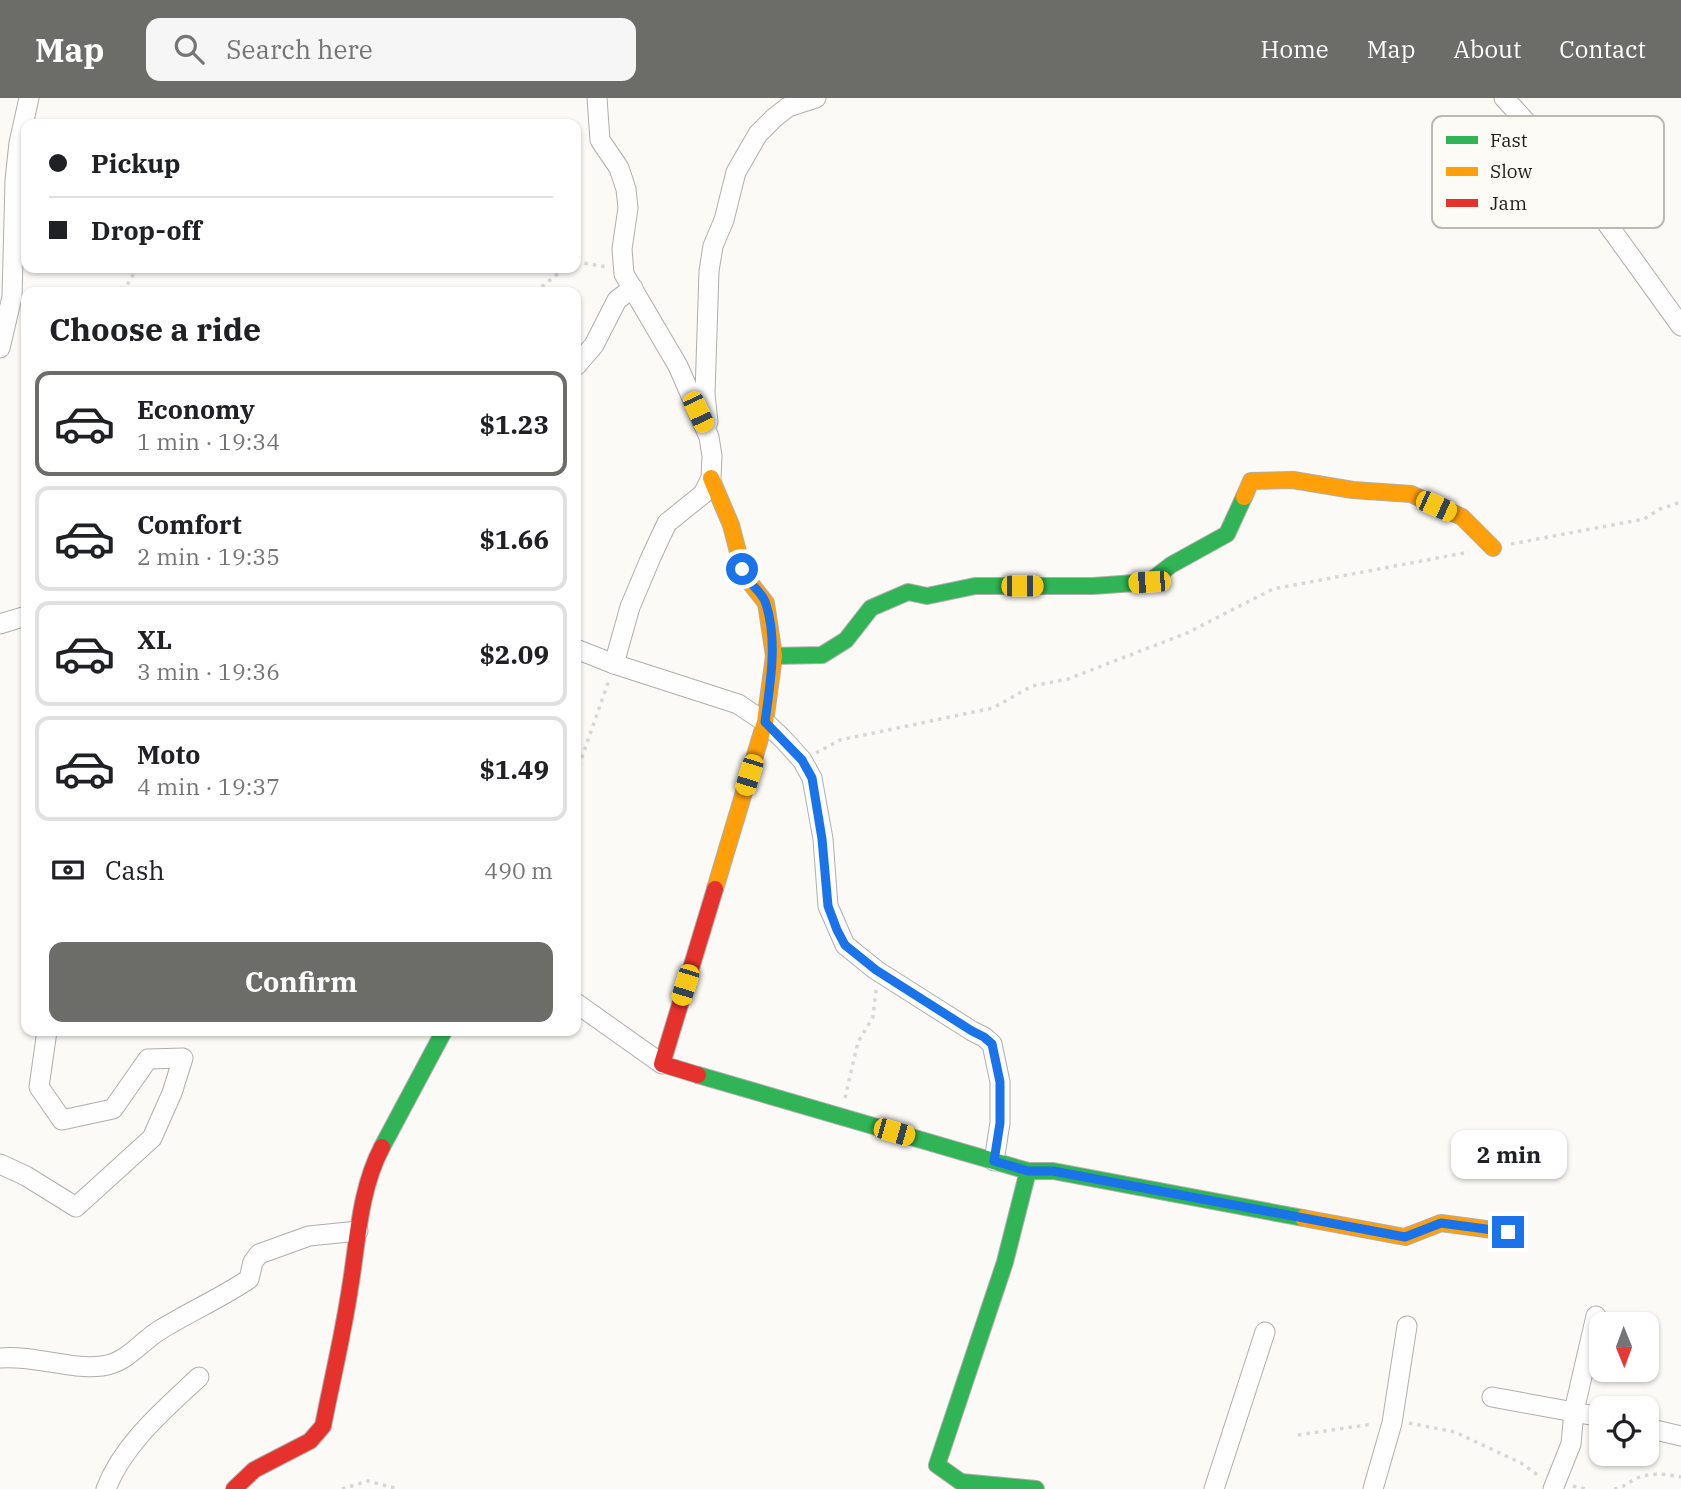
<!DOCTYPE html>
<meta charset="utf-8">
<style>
:root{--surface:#fff;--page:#f6f6f6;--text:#202124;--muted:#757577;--line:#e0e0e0;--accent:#6c6c69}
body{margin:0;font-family:"IBM Plex Serif",serif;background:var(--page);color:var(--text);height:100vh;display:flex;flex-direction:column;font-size:26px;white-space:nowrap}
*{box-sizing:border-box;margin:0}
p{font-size:23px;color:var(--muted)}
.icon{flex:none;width:38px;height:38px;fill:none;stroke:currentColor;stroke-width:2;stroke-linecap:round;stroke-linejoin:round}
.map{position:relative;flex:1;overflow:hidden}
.details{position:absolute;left:21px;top:189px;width:560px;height:749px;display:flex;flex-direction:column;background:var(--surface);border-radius:14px;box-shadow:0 2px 5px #0004}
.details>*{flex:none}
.top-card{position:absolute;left:21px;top:21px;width:560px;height:154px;border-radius:14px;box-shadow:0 2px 5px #0004;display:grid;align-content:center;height:154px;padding:0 28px;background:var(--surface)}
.needle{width:46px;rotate:179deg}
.fabs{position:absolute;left:1589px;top:1214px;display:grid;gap:14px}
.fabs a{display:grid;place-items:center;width:70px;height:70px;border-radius:14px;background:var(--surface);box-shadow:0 2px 5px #0004;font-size:35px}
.end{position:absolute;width:32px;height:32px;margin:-16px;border:9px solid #1a73e8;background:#fff;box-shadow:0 0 0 4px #fff}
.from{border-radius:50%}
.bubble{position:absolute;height:49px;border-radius:14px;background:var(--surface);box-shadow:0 2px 5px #0004;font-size:23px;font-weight:700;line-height:49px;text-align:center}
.car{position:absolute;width:21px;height:42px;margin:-21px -10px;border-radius:9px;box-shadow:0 0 5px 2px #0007;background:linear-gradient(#f5c518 24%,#345 0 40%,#f5c518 0 76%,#345 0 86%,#f5c518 0)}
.top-card b{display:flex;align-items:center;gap:24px;height:66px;font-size:26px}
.top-card b+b{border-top:2px solid var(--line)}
.top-card i{width:18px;height:18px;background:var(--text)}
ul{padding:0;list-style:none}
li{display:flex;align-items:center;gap:21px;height:105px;margin:0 14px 10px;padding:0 14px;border:4px solid var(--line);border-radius:14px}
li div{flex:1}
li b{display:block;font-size:26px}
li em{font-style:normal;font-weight:700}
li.selected{border-color:var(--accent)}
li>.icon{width:63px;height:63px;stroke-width:1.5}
h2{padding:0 28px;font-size:32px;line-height:84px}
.pay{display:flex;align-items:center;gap:18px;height:77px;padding:0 28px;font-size:26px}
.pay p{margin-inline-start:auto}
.button{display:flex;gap:14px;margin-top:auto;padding:14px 28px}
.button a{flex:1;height:80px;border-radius:14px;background:var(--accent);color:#fff;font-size:28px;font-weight:700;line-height:80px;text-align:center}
header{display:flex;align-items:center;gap:42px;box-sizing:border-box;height:98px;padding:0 35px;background:var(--accent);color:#fff}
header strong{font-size:33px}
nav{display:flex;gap:38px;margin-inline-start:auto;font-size:24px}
.search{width:490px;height:63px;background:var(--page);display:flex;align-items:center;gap:18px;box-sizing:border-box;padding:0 24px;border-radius:14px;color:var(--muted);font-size:26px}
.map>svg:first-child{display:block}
</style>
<header>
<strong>Map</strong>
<div class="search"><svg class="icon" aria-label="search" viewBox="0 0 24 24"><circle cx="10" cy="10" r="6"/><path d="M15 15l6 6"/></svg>Search here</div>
<nav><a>Home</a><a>Map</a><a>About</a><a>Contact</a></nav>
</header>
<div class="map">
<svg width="1681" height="1391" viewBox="0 0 1681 1391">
<rect width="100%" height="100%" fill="#fbfaf6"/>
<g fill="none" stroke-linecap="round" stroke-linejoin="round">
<defs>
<g id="street">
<polyline points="597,0 600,42 619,70 626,91 628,110 622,151 624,176 678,268 709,339 712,358 711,380 703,396 667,425 651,459 630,509 614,566"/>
<path d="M1504 0C1571 70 1624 150 1681 228"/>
<polyline points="0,250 12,199 15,82 19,45 29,0"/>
<polyline points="576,268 594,247 617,202 633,190"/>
<polyline points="708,324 705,296 709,173 713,148 724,122 736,74 758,36 774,20 788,9 816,0"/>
<polyline points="0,526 26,518"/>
<polyline points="576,551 614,566 738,606 765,624 782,640 802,662 812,680 823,741 828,808 845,847 876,872 972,933 984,939 992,946 1000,984 1000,1025 994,1063"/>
<polyline points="576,905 662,966"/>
<polyline points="0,1066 26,1078 76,1109 152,1040 172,995 183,960 148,961 113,1011 62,1022 39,989 47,933"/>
<path d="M0 1260C35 1257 69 1272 102 1268 127 1265 140 1244 160 1232 189 1214 221 1200 249 1181L253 1164 259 1156 309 1138 358 1133"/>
<polyline points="1492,1299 1601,1319"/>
<polyline points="1647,1330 1681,1338"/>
<path d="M106 1391C123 1346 165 1311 199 1279"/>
<polyline points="1214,1391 1265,1234"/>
<polyline points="1373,1391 1392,1325 1407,1228"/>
<polyline points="1553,1391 1571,1346 1574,1313 1596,1218"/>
</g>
<g id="fast">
<polyline points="774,558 822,557 846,542 871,510 908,494 927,498 975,488 1093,488 1149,484 1171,467 1227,436 1244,399"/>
<polyline points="698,977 1028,1073"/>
<polyline points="382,1049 444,933"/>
<polyline points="1036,1391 961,1384 937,1367 1005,1164 1028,1073 1053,1073 1303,1120"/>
</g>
<g id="slow">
<polyline points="711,380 731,427 744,477 766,505 774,558 765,624 715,791"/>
<polyline points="1244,399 1251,383 1293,382 1353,392 1411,396 1462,419 1493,450"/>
<polyline points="1303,1120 1405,1139 1441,1125 1508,1134"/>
</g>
<g id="jam">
<polyline points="698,977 662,966 715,791"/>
<path d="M234 1391 254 1372 310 1343 323 1328C332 1282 343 1237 350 1190 358 1143 359 1093 382 1049"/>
</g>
</defs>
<!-- street casing -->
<use href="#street" stroke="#afaeab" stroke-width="21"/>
<!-- fast casing -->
<use href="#fast" stroke="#afaeab" stroke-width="18"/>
<!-- slow casing -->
<use href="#slow" stroke="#afaeab" stroke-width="18"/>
<!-- jam casing -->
<use href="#jam" stroke="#afaeab" stroke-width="18"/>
<!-- path -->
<g stroke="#d7d7d7" stroke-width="3.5" stroke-dasharray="3.5 5" stroke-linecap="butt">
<polyline points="576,164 608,169"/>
<path d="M112 194C126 191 132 183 135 170"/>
<polyline points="535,194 565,170"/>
<polyline points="1511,446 1644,421 1660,411 1681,404"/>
<polyline points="816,655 840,642 993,610 1032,588 1068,581 1187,535 1273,491 1469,454"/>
<polyline points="576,676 609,582"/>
<polyline points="845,1000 858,944 873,919 876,892"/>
<polyline points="1409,1325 1455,1334 1521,1365 1539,1378"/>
<polyline points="1298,1337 1373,1326"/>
<polyline points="1573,1388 1585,1391"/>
<polyline points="342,1391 368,1383 399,1391"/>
<path d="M1614 1391C1623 1390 1628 1385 1635 1381 1649 1374 1666 1376 1681 1379"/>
</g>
<!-- street -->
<use href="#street" stroke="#fefefe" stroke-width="19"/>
<!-- fast -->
<use href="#fast" stroke="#30b455" stroke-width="16"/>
<!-- slow -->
<use href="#slow" stroke="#ff9f0a" stroke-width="16"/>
<!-- jam -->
<use href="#jam" stroke="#e5322d" stroke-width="16"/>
</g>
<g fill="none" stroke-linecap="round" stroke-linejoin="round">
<!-- route -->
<path stroke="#1a73e8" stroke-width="9" d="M742 471C746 485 762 492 766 506 778 544 770 586 765 624L802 662 812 680 822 741 828 808 837 832 845 847 876 872 972 933 984 939 992 946 1000 984V1025L994 1063 1028 1073H1053L1405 1139 1441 1125 1508 1134"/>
</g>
<!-- legend -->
<rect x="1432" y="18" width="232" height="112" rx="10" fill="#fcfbf5" stroke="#bab9b4" stroke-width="2"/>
<rect x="1446" y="38" width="32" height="8" fill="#30b455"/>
<rect x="1446" y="69" width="32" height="9" fill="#ff9f0a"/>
<rect x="1446" y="101" width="32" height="8" fill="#e5322d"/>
<g font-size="19" fill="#1f1f1d">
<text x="1490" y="49">Fast</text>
<text x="1490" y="80">Slow</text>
<text x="1490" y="112">Jam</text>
</g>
</svg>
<div class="fabs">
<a><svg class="needle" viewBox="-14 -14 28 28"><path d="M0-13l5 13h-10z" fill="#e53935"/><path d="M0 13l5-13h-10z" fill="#757577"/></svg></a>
<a><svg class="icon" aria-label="locate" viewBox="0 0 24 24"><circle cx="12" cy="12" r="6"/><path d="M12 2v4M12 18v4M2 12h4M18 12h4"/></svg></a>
</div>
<i class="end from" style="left:742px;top:471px"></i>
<i class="end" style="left:1508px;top:1134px"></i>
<div class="bubble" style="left:1451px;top:1032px;width:116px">2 min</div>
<i class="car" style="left:698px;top:314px;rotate:155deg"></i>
<i class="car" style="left:1436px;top:408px;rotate:114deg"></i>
<i class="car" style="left:1149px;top:484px;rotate:266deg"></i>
<i class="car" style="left:1022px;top:488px;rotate:90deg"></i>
<i class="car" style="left:749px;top:677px;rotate:197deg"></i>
<i class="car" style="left:685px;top:887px;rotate:197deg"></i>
<i class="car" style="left:894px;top:1034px;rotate:106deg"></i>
<div class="top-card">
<b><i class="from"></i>Pickup</b>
<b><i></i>Drop-off</b>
</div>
<section class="details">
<h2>Choose a ride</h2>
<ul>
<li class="selected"><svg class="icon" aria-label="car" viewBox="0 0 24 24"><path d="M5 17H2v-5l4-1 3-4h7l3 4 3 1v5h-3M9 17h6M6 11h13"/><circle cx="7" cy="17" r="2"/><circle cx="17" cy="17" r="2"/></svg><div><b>Economy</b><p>1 min · 19:34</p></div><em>$1.23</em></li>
<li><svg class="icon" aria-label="car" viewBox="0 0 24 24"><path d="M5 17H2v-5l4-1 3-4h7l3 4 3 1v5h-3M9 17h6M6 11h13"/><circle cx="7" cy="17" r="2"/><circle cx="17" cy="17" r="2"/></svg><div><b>Comfort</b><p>2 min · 19:35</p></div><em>$1.66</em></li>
<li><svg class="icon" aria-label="car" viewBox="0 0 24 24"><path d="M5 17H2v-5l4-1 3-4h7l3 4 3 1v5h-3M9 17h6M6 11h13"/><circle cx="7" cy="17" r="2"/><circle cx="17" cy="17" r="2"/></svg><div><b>XL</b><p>3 min · 19:36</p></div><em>$2.09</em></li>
<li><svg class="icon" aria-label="car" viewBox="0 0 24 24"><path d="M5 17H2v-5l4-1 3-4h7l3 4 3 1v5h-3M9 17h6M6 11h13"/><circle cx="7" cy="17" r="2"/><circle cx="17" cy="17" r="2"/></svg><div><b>Moto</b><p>4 min · 19:37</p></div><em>$1.49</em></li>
</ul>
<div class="pay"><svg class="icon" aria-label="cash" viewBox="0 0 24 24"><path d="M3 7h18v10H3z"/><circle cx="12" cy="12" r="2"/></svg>Cash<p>490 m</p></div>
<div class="button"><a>Confirm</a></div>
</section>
</div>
